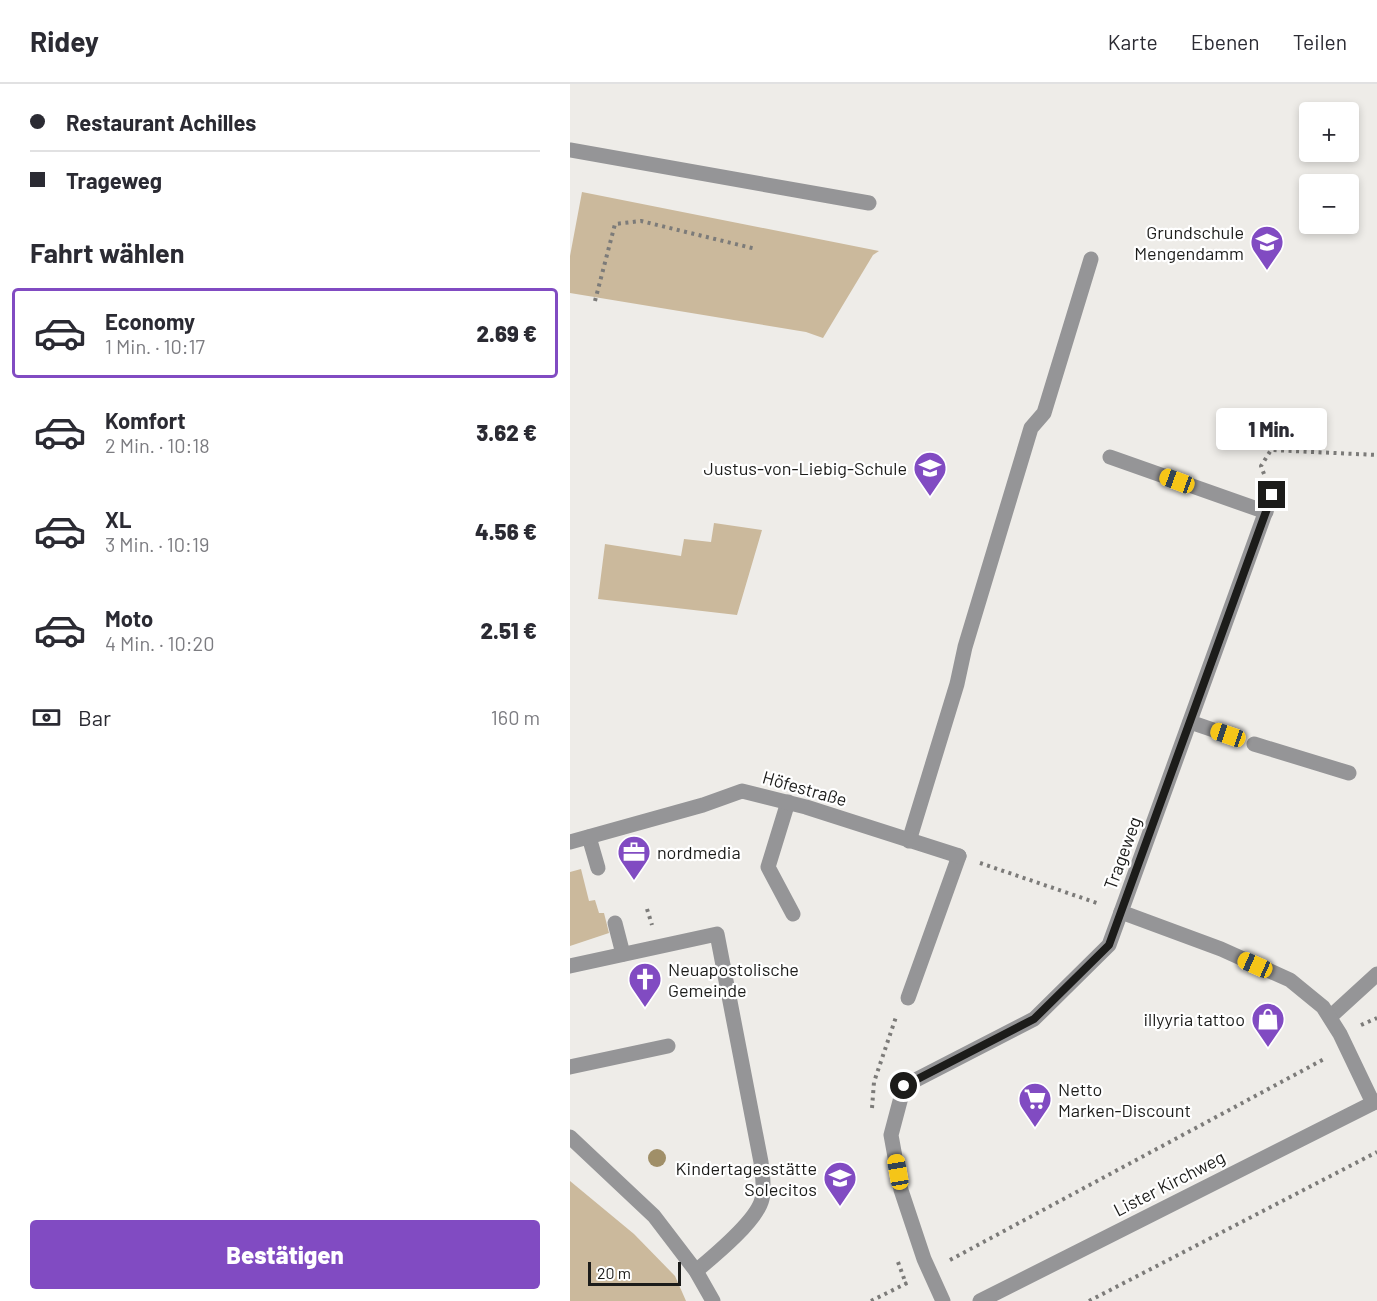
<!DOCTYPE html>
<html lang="de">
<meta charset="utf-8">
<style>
:root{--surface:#fff;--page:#f2f2f3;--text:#2b2b33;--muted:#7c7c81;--line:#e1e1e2;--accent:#814bc2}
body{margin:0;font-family:Barlow,sans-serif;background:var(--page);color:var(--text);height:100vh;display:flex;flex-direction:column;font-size:22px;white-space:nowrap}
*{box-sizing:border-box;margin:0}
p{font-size:20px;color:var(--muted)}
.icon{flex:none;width:33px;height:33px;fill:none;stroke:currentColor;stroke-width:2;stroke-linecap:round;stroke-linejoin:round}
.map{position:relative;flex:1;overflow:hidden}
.details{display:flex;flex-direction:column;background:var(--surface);width:570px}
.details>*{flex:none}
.guide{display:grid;align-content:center;height:132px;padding:0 30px;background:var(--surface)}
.buttons{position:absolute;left:729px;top:18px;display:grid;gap:12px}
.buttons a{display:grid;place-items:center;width:60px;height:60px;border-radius:6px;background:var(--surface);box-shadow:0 3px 9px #0003;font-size:30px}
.scale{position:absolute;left:18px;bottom:15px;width:93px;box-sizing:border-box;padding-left:6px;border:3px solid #1c1c1a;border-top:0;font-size:16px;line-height:21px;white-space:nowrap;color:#1c1c1a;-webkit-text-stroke:4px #fff;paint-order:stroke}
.end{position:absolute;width:27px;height:27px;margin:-14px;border:8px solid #1c1c1a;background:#fff;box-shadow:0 0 0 3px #fff}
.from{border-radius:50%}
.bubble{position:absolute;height:42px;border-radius:6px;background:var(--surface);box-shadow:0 3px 9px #0003;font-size:20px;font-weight:800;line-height:42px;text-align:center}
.car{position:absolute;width:18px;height:36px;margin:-18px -9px;border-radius:8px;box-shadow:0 0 4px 2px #0007;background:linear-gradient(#f5c518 24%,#345 0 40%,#f5c518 0 76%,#345 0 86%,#f5c518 0)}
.guide b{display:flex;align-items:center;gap:21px;height:57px;font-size:22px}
.guide b+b{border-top:2px solid var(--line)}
.guide i{width:15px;height:15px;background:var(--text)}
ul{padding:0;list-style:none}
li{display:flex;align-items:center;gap:18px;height:90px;margin:0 12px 9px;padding:0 18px;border:3px solid transparent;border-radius:6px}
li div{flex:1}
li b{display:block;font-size:22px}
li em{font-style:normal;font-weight:800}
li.current{border-color:var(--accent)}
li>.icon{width:54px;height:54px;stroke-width:1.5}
h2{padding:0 30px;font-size:27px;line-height:72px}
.pay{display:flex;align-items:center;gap:15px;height:66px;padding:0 30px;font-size:22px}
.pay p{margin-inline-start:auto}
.action{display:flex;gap:12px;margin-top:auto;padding:12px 30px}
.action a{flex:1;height:69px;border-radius:6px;background:var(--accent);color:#fff;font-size:24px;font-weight:800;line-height:69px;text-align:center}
header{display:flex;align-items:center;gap:36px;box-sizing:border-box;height:84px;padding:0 30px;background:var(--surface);border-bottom:2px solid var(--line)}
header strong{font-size:28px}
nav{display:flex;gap:33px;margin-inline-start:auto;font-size:21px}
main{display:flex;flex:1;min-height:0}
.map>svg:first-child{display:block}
</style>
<header>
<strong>Ridey</strong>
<nav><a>Karte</a><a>Ebenen</a><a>Teilen</a></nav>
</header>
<main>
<section class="details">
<div class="guide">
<b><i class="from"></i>Restaurant Achilles</b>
<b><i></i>Trageweg</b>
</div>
<h2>Fahrt wählen</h2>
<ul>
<li class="current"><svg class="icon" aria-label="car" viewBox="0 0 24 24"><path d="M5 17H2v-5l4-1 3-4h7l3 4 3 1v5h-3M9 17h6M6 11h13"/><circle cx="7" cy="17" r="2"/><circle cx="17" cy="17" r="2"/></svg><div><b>Economy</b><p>1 Min. · 10:17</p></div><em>2.69 €</em></li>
<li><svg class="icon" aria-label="car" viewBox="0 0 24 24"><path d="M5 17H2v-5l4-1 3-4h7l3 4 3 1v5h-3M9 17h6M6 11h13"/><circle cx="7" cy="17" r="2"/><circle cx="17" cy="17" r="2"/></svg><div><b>Komfort</b><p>2 Min. · 10:18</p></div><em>3.62 €</em></li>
<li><svg class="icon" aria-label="car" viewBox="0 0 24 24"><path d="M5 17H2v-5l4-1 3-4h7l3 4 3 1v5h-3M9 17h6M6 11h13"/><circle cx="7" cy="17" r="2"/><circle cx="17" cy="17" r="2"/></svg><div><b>XL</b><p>3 Min. · 10:19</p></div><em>4.56 €</em></li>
<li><svg class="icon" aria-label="car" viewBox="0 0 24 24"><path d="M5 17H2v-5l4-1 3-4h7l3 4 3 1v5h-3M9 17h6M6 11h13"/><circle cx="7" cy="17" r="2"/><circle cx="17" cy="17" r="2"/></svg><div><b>Moto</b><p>4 Min. · 10:20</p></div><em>2.51 €</em></li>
</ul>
<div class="pay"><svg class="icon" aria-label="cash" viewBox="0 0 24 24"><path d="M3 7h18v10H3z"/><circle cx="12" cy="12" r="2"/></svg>Bar<p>160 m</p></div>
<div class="action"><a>Bestätigen</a></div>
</section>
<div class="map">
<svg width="807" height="1217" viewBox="0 0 807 1217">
<rect width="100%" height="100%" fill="#eeece8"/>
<!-- green -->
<g fill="#cbb99c">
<polygon points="12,108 309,167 303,171 253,254 236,248 0,209 0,172"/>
<polygon points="144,439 192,446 167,531 28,515 35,460 111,472 114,455 141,458"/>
<polygon points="11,785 19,817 25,816 29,829 34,829 39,849 0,862 0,788"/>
<polygon points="0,1097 64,1150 105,1192 116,1217 0,1217"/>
</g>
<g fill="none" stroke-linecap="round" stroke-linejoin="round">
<!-- path -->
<g stroke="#7c7b79" stroke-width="4" stroke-dasharray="3 4.5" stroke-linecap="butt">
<polyline points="25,217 45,140 71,137 186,165"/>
<polyline points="694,390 691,382 701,366 807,371"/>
<polyline points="410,779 530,820"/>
<polyline points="77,825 82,841"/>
<polyline points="791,941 807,934"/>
<polyline points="302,1024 304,998 326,933"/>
<polyline points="380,1176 756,974"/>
<polyline points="328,1178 336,1200"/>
<polyline points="301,1217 339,1198"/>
<polyline points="519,1217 807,1068"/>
</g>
<!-- service -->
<g stroke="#959597" stroke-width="15">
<polyline points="0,66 299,119"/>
<polyline points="540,373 696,428"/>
<polyline points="620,638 658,651"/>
<polyline points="684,660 779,689"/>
<polyline points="218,718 198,783 223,830"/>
<polyline points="19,753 28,784"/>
<polyline points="339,757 387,600 395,563 461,344 474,329 521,175"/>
<polyline points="45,839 53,870"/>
<path d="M0 882 147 850 191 1078C192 1089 195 1104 192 1115 187 1137 144 1172 126 1187"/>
<polyline points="338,914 389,772"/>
<polyline points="760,933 807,890"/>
<polyline points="0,983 98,962"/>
<polyline points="373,1217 354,1175 331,1106 321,1051 334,1002 464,935 539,861 551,828"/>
</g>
<!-- minor -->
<g stroke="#959597" stroke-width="15">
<polyline points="702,410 551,828 651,865 720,896 753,923 770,950 803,1019"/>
<polyline points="0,758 133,721 172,707 236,723 389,772"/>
<polyline points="0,1053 84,1132 126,1187 143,1217"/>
</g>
<!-- tertiary -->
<polyline stroke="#959597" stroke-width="15" points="410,1217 807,1017"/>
</g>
<!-- trees -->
<circle fill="#a08f68" cx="87" cy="1074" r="9"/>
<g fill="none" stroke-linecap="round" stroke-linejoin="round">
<!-- route -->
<polyline stroke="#1c1c1a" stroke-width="8" points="334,1002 464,935 539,861 702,411"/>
</g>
<!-- icons -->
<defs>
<symbol id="school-pin" viewBox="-11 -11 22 30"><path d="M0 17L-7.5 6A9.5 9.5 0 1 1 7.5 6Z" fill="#814bc2" stroke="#fff"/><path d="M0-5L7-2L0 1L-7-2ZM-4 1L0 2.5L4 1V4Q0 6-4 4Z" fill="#fff"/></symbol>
<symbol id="university-pin" viewBox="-11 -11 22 30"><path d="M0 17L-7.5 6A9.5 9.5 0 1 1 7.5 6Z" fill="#814bc2" stroke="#fff"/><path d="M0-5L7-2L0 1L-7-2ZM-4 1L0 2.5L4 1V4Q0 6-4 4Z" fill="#fff"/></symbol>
<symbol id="office-pin" viewBox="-11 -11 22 30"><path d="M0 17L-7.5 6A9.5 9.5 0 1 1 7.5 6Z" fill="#814bc2" stroke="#fff"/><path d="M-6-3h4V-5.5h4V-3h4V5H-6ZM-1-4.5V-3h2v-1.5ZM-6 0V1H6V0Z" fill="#fff"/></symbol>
<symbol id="church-pin" viewBox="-11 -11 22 30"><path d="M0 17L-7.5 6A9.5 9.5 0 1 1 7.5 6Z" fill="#814bc2" stroke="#fff"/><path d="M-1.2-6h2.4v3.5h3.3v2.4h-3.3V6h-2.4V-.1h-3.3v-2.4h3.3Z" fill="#fff"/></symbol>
<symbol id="shop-pin" viewBox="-11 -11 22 30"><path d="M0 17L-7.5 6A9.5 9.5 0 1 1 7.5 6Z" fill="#814bc2" stroke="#fff"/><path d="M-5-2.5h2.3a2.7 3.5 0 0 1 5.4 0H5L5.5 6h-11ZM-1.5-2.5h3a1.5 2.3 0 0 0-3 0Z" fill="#fff"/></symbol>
<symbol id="supermarket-pin" viewBox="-11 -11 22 30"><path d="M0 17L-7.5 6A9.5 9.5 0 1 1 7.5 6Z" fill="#814bc2" stroke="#fff"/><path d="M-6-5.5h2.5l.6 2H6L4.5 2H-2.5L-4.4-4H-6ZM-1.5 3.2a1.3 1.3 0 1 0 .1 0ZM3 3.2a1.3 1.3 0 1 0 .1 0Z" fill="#fff"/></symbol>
</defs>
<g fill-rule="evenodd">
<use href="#school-pin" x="678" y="139" width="38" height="52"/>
<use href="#university-pin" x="341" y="365" width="38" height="52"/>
<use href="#office-pin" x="45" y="749" width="38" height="52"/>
<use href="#church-pin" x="56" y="876" width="38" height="52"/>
<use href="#shop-pin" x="679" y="916" width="38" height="52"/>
<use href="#supermarket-pin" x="446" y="996" width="38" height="52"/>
<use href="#school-pin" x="251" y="1075" width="38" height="52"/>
</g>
<g text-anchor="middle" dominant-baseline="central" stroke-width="4.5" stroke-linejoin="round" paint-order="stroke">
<!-- poi labels -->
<g font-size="18" fill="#1c1c1a" stroke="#fff" text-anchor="end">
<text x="674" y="148">Grundschule<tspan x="674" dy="21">Mengendamm</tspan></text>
<text x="337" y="384">Justus-von-Liebig-Schule</text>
<text x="87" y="768" text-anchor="start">nordmedia</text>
<text x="98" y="885" text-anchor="start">Neuapostolische<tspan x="98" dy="21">Gemeinde</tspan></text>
<text x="675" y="935">illyyria tattoo</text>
<text x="488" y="1005" text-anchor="start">Netto<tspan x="488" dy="21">Marken-Discount</tspan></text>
<text x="247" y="1084">Kindertagesstätte<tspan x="247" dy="21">Solecitos</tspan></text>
</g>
<!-- street labels -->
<g font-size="18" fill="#1c1c1a" stroke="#fff">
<text transform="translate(235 704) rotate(16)">Höfestraße</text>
<text transform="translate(552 769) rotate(-70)">Trageweg</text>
<text transform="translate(599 1099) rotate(-27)">Lister Kirchweg</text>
</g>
</g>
</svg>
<div class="buttons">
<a>+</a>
<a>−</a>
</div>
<div class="scale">20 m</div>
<i class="end from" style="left:334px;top:1002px"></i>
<i class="end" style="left:702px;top:411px"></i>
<div class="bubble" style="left:646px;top:324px;width:111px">1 Min.</div>
<i class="car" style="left:607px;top:397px;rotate:290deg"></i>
<i class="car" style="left:658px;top:651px;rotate:289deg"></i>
<i class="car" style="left:685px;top:881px;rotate:294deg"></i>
<i class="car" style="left:328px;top:1088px;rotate:350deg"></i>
</div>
</main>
